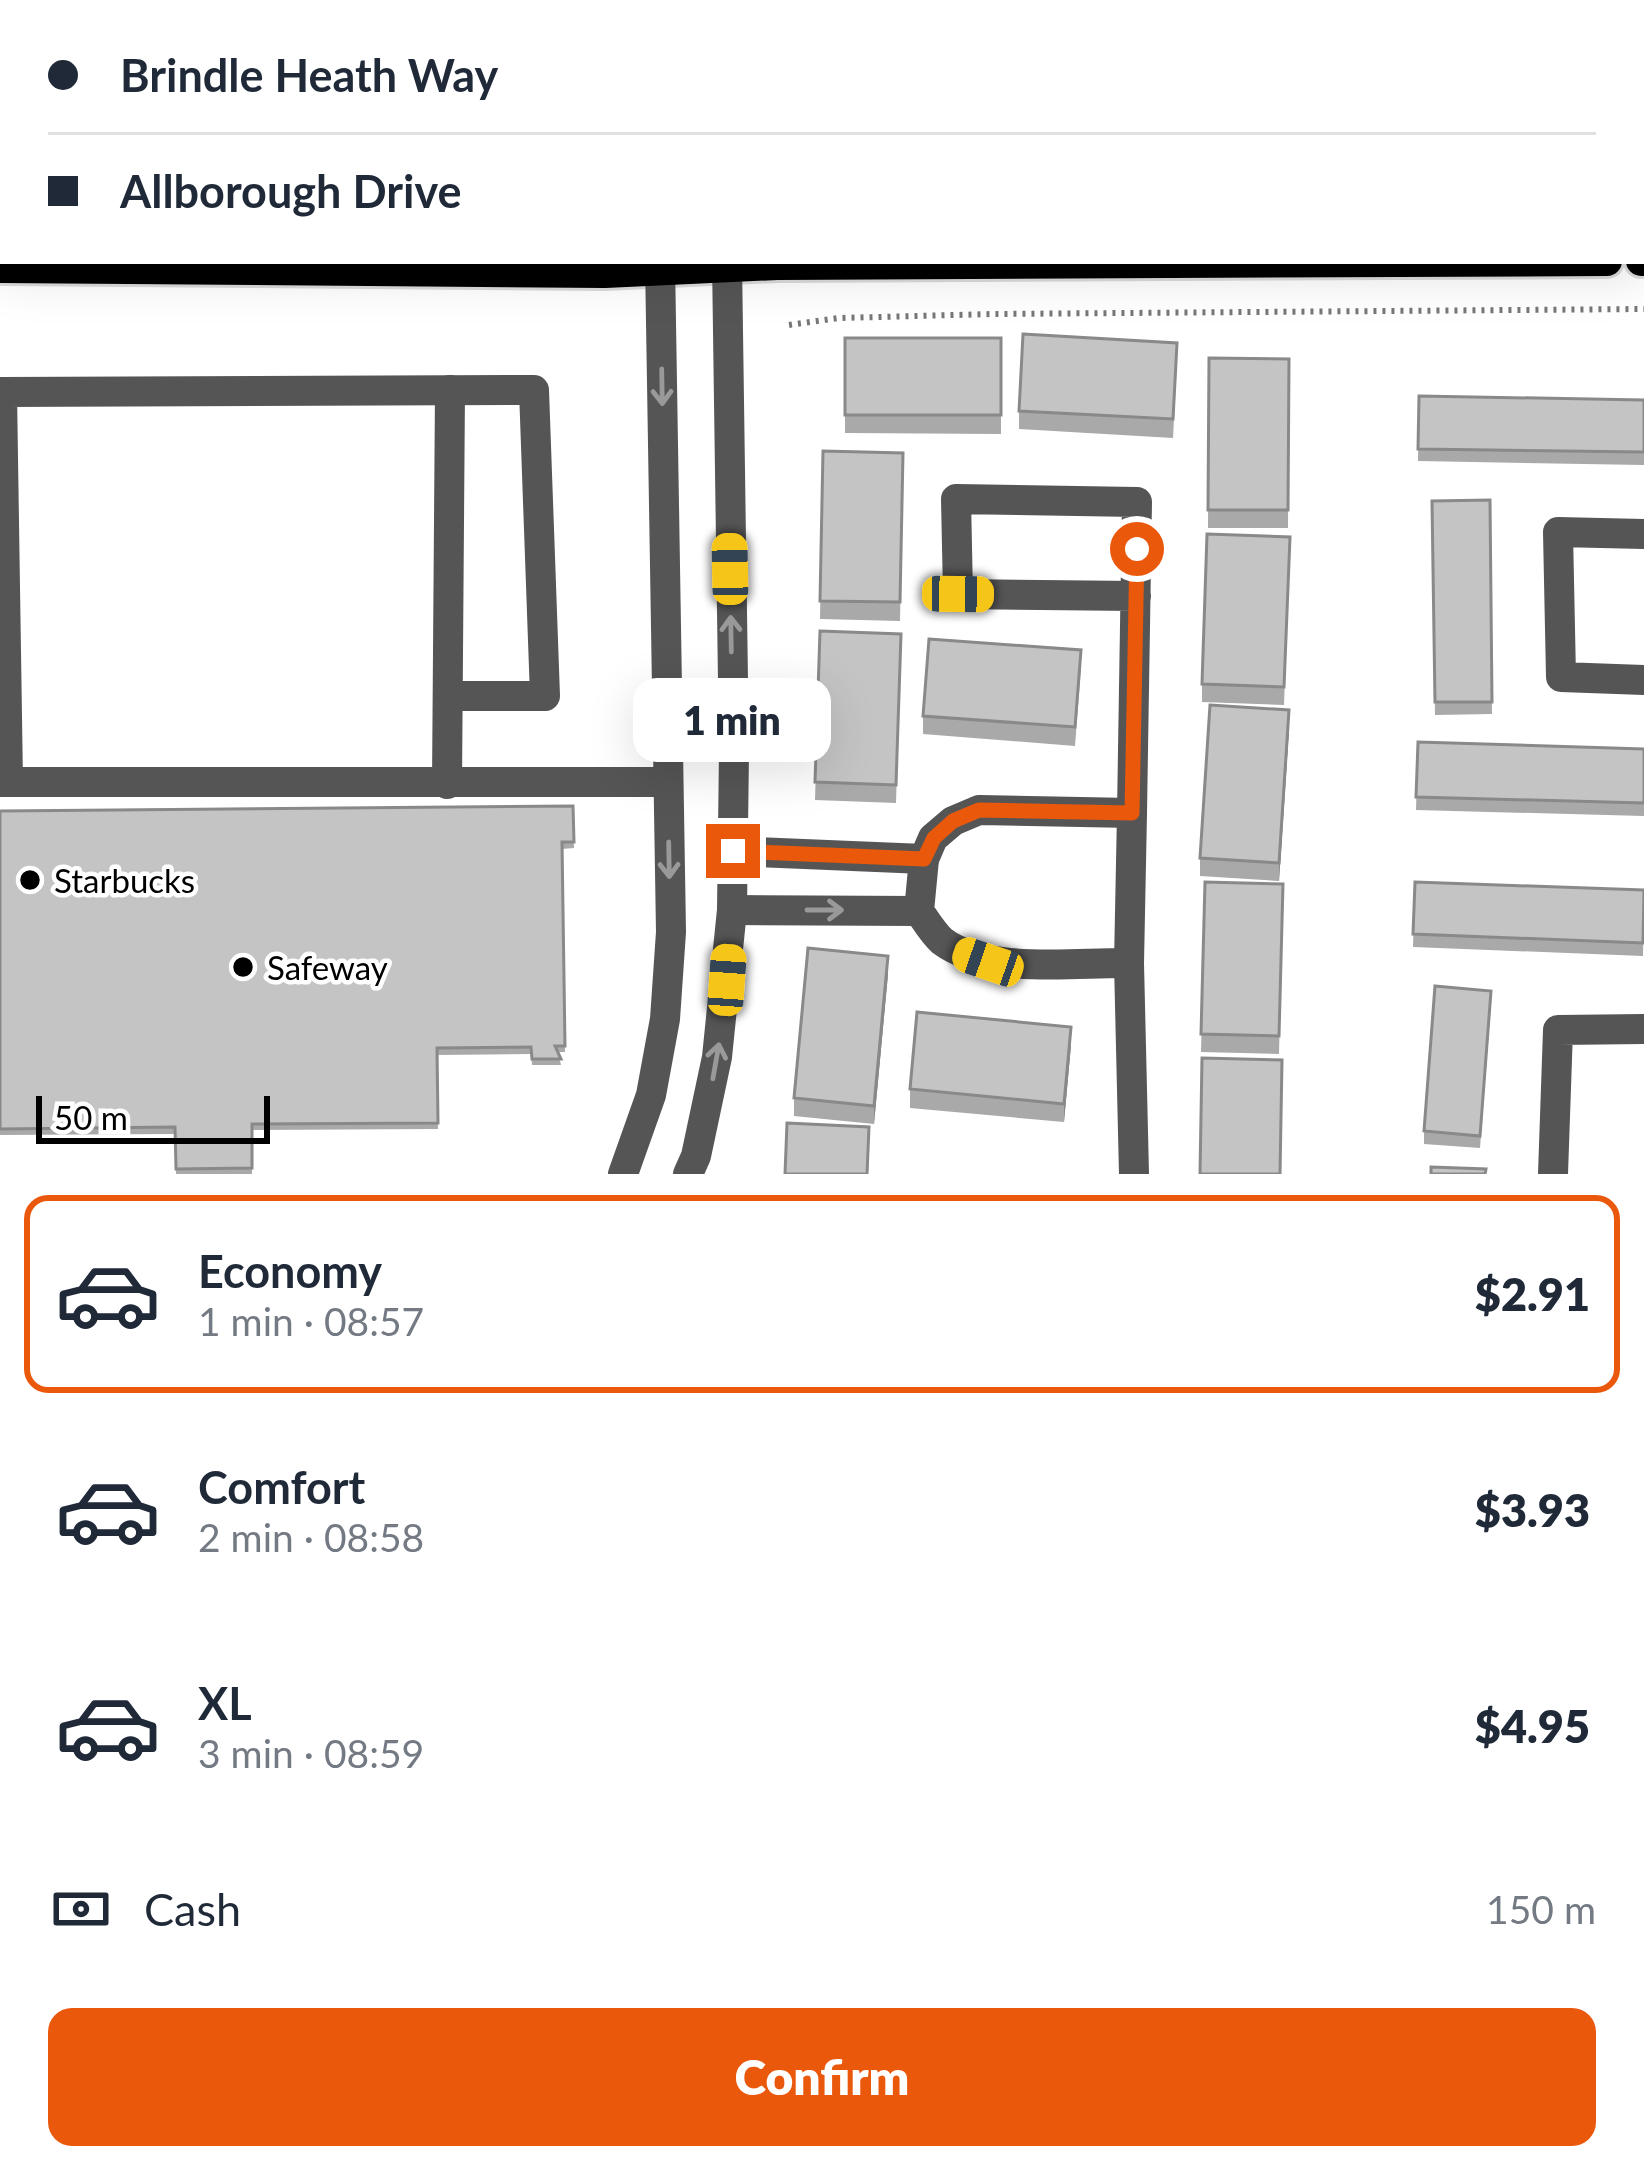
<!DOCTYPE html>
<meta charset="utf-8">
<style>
:root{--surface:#fff;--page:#f2f2f3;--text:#1f2937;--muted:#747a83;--line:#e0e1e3;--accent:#ea580c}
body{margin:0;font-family:Lato,sans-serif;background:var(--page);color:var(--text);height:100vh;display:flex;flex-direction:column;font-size:45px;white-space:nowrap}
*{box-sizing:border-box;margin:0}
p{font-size:39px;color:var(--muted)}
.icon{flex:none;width:66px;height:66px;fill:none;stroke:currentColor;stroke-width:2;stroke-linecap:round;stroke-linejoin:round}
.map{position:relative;height:1174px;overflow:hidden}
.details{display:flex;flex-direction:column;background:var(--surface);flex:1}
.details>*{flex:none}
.top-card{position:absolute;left:0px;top:0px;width:1644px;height:264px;box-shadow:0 12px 48px #0002;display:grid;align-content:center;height:264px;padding:0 48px;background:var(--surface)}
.scale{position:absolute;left:36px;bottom:30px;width:234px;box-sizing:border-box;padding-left:12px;border:6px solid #000;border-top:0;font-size:33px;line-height:42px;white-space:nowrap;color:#000;-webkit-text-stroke:9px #fff;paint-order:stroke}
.end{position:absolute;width:54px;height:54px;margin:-27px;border:15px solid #ea580c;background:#fff;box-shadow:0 0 0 6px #fff}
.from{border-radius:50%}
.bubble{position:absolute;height:84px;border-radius:24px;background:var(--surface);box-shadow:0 12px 48px #0002;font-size:39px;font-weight:800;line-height:84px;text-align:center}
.car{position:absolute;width:36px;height:72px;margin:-36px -18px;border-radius:15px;box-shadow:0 0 9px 3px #0007;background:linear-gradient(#f5c518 24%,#345 0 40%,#f5c518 0 76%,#345 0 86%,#f5c518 0)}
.top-card b{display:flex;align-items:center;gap:42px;height:114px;font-size:45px}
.top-card b+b{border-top:3px solid var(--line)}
.top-card i{width:30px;height:30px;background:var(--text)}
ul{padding:21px 0 0;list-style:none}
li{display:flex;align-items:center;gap:36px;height:198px;margin:0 24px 18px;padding:0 24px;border:6px solid transparent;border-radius:24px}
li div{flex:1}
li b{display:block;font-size:45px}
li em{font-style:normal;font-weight:800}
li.current{border-color:var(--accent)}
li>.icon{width:108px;height:108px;stroke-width:1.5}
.pay{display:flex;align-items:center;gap:30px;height:132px;padding:0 48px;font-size:45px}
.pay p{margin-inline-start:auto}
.primary-button{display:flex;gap:24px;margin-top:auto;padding:24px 48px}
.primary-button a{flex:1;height:138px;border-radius:24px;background:var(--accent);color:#fff;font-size:48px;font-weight:800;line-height:138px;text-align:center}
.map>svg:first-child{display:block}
</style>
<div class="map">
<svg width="1644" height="1174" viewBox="0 0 1644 1174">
<rect width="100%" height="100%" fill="#fff"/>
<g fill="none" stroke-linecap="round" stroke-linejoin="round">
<defs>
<g id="major">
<polyline points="1641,196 1644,196"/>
<polyline points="0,207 3,207"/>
<polyline points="1641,261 1644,261"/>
<polyline points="0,268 605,273 777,265 1607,261"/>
</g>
</defs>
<!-- major casing -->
<use href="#major" stroke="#dbdbdb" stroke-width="36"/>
<!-- path -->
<g stroke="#777" stroke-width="6" stroke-dasharray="3 6" stroke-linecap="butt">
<polyline points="761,0 761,3"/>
<polyline points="0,161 3,161"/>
<polyline points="789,325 839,318 994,314 1644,309"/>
</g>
<!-- minor -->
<g stroke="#555" stroke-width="30">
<polyline points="526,0 526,3"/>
<polyline points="657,0 657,3"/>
<polyline points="723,0 723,3"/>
<polyline points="0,92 3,92"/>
<polyline points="1644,534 1558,532 1561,677 1644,680"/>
<polyline points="0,782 668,782"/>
<polyline points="8,782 2,392 534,390 545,696 448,696"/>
<polyline points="447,784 450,390"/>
<polyline points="1132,813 1137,502 956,499 958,594 1136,596"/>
<polyline points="733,851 924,859"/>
<polyline points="732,910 919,911"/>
<path d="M1129 963C1075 962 987 975 942 941 933 933 926 921 919 911L924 859 933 838 953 821 979 810 1132 813 1129 963 1134 1174"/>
<polyline points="623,1174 651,1095 665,1019 671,932 660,261"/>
<polyline points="688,1174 696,1156 717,1057 732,910 734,751 727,261"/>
<polyline points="1553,1174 1558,1030 1644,1029"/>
</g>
<!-- major -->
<use href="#major" stroke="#000" stroke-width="30"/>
</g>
<!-- wall -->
<g fill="#a9a9a9">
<polygon points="845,338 1001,338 1001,434 845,433"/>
<polygon points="1209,358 1289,359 1288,528 1208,528"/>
<polygon points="1177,361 1173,438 1019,429 1019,411"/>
<polygon points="1419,396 1644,400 1644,465 1418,461"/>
<polygon points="823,451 903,453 900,621 820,619"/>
<polygon points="1490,500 1492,714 1435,715 1432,501"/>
<polygon points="1290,537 1284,705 1202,702 1202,684"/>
<polygon points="820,631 901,634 896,803 815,800"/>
<polygon points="1081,668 1075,746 923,734 923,716"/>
<polygon points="1289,729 1279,881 1200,876 1200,858"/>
<polygon points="1418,742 1644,749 1644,816 1416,810"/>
<polygon points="573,806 574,848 562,849 565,1052 558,1052 561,1065 532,1065 531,1054 437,1055 438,1129 252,1130 252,1174 176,1174 175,1134 0,1135 0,811"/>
<polygon points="1205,882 1283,884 1279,1054 1201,1052"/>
<polygon points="1415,882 1644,890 1643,956 1413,947"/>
<polygon points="888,974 874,1124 794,1116 794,1098"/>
<polygon points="1491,1003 1480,1148 1424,1144 1424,1131"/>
<polygon points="1071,1045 1064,1122 910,1108 910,1089"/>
</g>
<!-- shaded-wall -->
<g fill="#898989">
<polygon points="1289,710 1289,729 1279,881 1279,863"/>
<polygon points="888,956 888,974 874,1124 874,1106"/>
<polygon points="1071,1027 1071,1045 1064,1122 1064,1104"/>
</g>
<!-- building -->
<g fill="#c4c4c4" stroke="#898989" stroke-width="3">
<polygon points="1023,334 1177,343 1173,419 1019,411"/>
<rect x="845" y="338" width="156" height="77"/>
<polygon points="1209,358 1289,359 1288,510 1208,510"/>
<polygon points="1419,396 1644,400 1644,452 1418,449"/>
<polygon points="823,451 903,453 900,602 820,601"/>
<polygon points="1490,500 1492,702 1435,702 1432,501"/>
<polygon points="1207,534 1290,537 1284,687 1202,684"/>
<polygon points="820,631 901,634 896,785 815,782"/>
<polygon points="929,639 1081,650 1075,727 923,716"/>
<polygon points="1210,705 1289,710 1279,863 1200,858"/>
<polygon points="1418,742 1644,749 1644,803 1416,797"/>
<polygon points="573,806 574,842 562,842 565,1046 555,1046 561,1059 532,1059 531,1047 437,1048 438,1123 252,1124 252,1168 176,1169 175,1127 0,1129 0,811"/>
<polygon points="1205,882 1283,884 1279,1036 1201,1034"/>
<polygon points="1415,882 1644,890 1643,943 1413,934"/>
<polygon points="808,948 888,956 874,1106 794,1098"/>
<polygon points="1435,986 1491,991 1480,1136 1424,1131"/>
<polygon points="917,1012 1071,1027 1064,1104 910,1089"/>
<polygon points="1202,1058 1282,1060 1280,1174 1200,1174"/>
<polygon points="787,1123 869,1127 867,1174 785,1174"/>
<polygon points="1431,1167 1486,1169 1485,1174 1431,1174"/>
</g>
<!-- one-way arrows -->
<defs><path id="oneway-shaft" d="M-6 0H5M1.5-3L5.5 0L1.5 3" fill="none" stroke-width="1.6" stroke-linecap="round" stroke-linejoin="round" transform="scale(3)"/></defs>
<g stroke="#999">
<use href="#oneway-shaft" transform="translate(662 387) rotate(89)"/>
<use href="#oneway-shaft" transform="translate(731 634) rotate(-91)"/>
<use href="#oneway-shaft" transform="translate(669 860) rotate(89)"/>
<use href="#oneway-shaft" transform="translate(825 910)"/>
<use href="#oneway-shaft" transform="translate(716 1061) rotate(-80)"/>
</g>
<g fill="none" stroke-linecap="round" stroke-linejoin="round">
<!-- route -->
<polyline stroke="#ea580c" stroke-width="15" points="733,851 924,859 934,838 953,821 979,810 1132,813 1137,549"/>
</g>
<!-- markers -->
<g fill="#000" stroke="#fff" stroke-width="4.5">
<circle cx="30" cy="880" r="12"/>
<circle cx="243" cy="967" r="12"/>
</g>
<g text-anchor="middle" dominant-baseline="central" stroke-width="9" stroke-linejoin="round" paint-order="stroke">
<!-- poi labels -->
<g font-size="33" fill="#000" stroke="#fff" text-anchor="start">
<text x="54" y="880">Starbucks</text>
<text x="267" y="967">Safeway</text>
</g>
</g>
</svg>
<div class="scale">50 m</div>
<i class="end from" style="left:1137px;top:549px"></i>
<i class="end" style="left:733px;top:851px"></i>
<div class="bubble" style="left:633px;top:678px;width:198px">1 min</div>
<i class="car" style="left:730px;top:569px;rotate:359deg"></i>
<i class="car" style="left:958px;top:594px;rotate:91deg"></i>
<i class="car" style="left:988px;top:962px;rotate:289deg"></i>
<i class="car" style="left:727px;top:980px;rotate:4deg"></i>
<div class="top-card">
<b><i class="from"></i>Brindle Heath Way</b>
<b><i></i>Allborough Drive</b>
</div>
</div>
<section class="details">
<ul>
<li class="current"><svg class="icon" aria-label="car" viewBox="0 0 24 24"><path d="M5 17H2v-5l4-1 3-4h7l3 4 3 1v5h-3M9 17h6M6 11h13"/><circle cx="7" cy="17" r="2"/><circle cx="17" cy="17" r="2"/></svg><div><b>Economy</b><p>1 min · 08:57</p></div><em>$2.91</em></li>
<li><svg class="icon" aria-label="car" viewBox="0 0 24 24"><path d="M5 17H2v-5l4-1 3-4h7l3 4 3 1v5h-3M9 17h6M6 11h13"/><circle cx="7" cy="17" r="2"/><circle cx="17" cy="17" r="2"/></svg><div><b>Comfort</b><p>2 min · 08:58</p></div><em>$3.93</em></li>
<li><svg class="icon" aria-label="car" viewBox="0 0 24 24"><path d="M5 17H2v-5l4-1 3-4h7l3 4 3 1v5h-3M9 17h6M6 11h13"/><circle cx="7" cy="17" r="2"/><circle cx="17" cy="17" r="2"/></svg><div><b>XL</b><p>3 min · 08:59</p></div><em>$4.95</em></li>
</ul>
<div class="pay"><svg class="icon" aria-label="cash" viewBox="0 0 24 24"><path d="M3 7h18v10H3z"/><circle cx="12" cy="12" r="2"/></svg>Cash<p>150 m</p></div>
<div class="primary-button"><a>Confirm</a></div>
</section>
